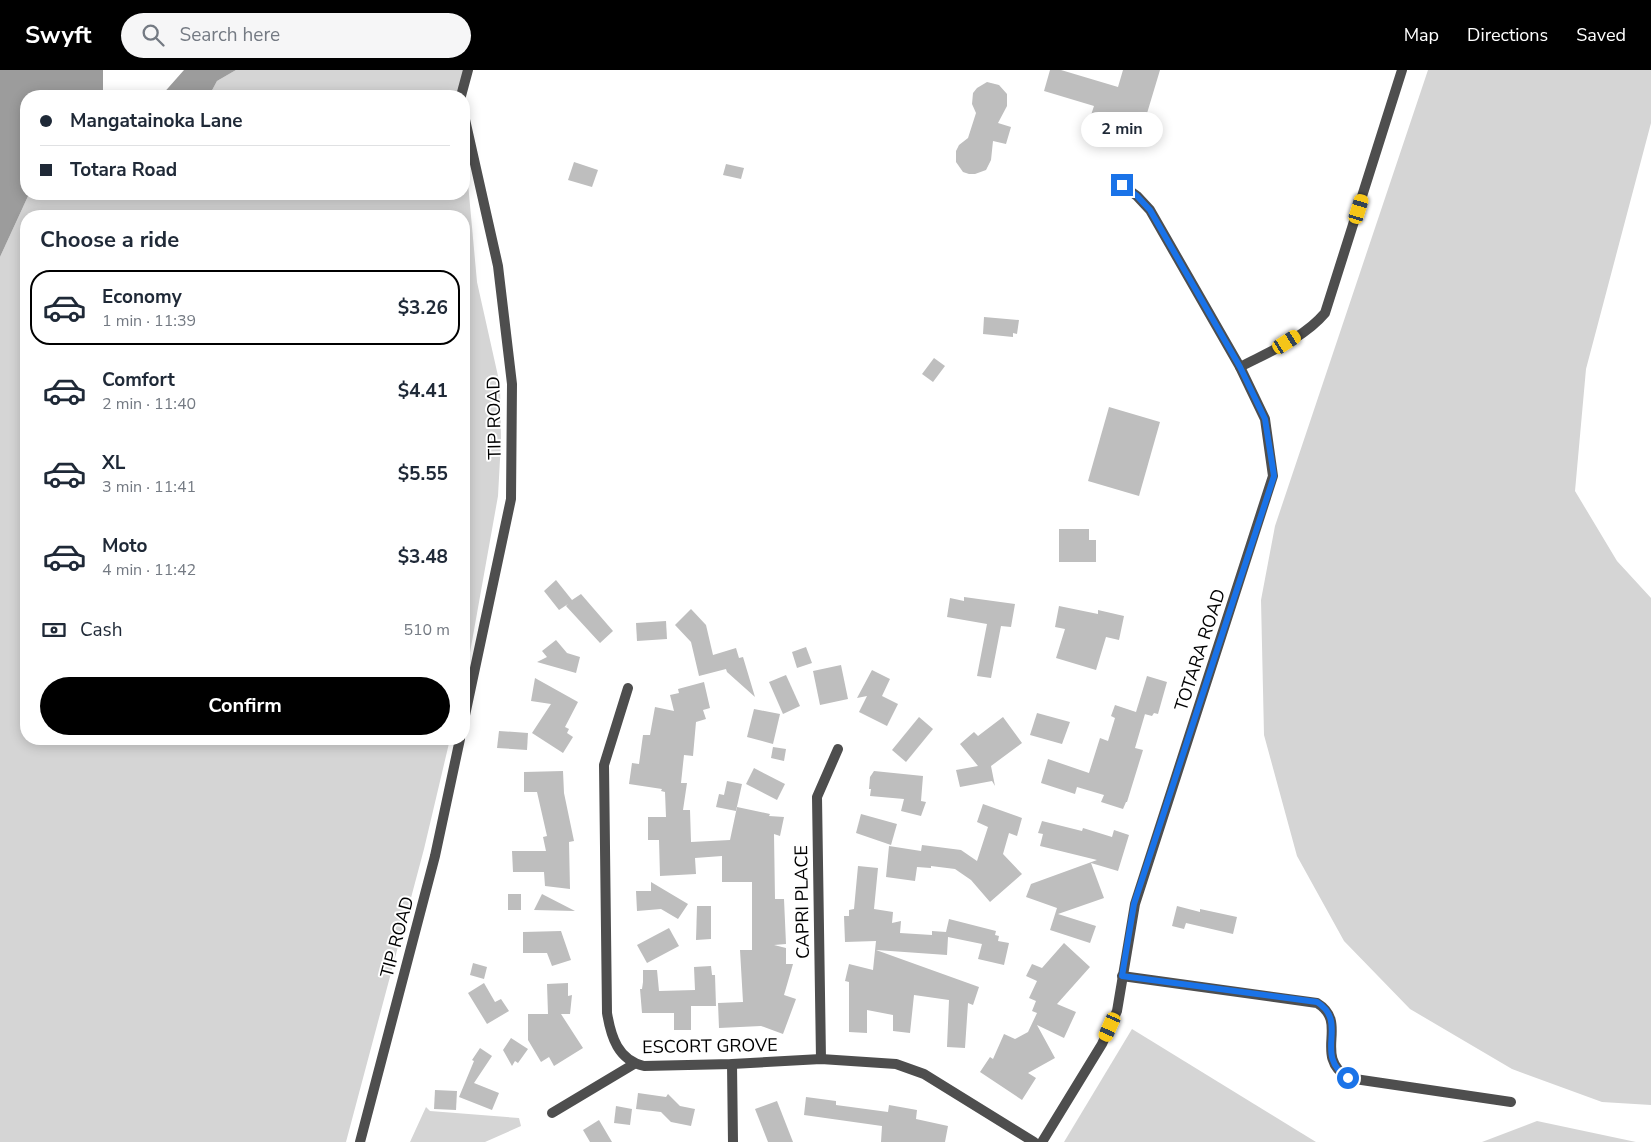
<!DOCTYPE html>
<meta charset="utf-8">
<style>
:root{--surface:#fff;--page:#f6f6f7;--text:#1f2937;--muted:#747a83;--line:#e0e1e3;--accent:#000}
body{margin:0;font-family:"Nunito Sans",sans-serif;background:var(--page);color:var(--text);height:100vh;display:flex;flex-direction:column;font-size:19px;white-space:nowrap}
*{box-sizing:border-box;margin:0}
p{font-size:16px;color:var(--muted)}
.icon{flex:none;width:28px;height:28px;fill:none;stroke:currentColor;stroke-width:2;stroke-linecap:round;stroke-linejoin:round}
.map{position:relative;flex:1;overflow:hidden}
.side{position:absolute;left:20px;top:140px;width:450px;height:535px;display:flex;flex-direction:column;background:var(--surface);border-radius:20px;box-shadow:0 2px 12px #0003}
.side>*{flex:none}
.hud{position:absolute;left:20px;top:20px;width:450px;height:110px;border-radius:20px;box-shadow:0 2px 12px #0003;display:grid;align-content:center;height:110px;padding:0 20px;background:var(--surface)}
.end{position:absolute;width:22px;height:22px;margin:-11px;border:6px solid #1a73e8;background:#fff;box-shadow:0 0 0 2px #fff}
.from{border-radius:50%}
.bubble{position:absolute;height:35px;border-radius:18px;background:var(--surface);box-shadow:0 2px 12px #0003;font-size:16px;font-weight:700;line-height:35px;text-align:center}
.car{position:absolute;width:15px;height:30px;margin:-15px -8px;border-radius:6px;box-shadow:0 0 4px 1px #0007;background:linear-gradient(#f5c518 24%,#345 0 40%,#f5c518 0 76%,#345 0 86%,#f5c518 0)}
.hud b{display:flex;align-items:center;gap:18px;height:48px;font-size:19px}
.hud b+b{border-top:1px solid var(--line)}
.hud i{width:12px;height:12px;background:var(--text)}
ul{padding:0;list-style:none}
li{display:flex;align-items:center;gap:15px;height:75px;margin:0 10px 8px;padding:0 10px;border:2px solid transparent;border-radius:20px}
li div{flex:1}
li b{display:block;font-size:19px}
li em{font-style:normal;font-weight:700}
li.current{border-color:var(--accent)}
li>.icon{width:45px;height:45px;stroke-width:1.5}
h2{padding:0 20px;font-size:22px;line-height:60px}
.pay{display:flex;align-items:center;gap:12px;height:55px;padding:0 20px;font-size:19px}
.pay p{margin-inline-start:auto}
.button{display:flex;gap:10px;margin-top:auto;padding:10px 20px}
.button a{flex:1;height:58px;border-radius:30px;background:var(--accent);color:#fff;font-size:20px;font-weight:700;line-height:58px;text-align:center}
header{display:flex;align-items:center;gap:30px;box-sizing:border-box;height:70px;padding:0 25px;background:var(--accent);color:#fff}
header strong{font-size:24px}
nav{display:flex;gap:28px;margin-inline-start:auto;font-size:18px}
.search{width:350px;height:45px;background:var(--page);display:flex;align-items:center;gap:12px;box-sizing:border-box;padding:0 18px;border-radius:28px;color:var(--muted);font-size:19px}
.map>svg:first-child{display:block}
</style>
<header>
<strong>Swyft</strong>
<div class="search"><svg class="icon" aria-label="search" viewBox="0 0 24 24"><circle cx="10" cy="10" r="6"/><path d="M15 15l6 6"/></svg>Search here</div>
<nav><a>Map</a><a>Directions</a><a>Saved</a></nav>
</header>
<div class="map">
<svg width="1651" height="1072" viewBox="0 0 1651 1072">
<rect width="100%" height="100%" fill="#fff"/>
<!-- green -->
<g fill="#d5d5d5">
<polygon points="236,0 468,0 461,26 209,26 217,11"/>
<polygon points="1428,0 1651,0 1651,53 1586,299 1575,421 1617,491 1651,528 1651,1035 1602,1032 1512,999 1410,939 1344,871 1297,786 1264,665 1261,530 1275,456"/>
<polygon points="464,69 477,212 500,315 501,371 498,426 464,616 464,146 26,146 26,669 450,669 424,779 346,1072 0,1072 0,187 29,124 464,124"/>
<polygon points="1132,959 1316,1072 1064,1072"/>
<polygon points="426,1037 430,1041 519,1048 521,1056 485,1072 410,1072"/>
<polygon points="1537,1051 1636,1072 1482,1072"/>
</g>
<!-- water -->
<g fill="#9c9c9c">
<polygon points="0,0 103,0 103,26 26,26 26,124 29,124 0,187"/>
<polygon points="184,0 236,0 217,11 209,26 161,26"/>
</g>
<!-- building -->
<g fill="#bebebe">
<polygon points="1050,0 1061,0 1118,17 1123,0 1160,0 1142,60 1091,45 1094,36 1044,21"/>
<polygon points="987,12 999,15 1007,24 1007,36 998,53 1011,57 1006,74 993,71 991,90 986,100 975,104 969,104 963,102 956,92 956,81 959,75 968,68 976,43 972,34 973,23 977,18"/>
<polygon points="574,92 598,100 592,117 568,110"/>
<polygon points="726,94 744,98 741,109 723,105"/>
<polygon points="984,247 1019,250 1017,264 1013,263 1013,267 983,264"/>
<polygon points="934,288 945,296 933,312 922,304"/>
<polygon points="1109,337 1160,352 1139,426 1088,411"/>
<polygon points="1059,459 1089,459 1089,470 1096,470 1096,492 1059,492"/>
<polygon points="556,510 572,530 581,524 613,561 600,573 566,536 568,534 559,540 544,521"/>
<polygon points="964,527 1015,534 1011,557 1001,556 991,608 977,606 987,554 947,547 950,528 964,531"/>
<polygon points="1059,536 1098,544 1098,540 1124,546 1119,570 1106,567 1096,600 1056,588 1065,559 1055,557"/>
<polygon points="691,539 706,555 713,585 736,578 739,588 743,587 755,627 727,602 726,599 699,606 691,572 675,555"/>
<polygon points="666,551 667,569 637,571 636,553"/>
<polygon points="556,570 567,583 580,587 576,603 537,592 547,587 542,581"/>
<polygon points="806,577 812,593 797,598 792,582"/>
<polygon points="841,595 848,629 820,635 813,601"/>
<polygon points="872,600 890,609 882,626 898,634 887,656 859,642 867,626 857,628"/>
<polygon points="786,605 800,636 783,644 769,612"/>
<polygon points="1147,606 1167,612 1158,644 1154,643 1152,646 1137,642 1145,644 1135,678 1143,680 1127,732 1126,732 1123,739 1101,732 1104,725 1077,717 1075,724 1041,713 1048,689 1089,703 1100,668 1108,671 1115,648 1111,646 1115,635 1136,642"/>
<polygon points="535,608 578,632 565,657 569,659 567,663 573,667 563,683 532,663 551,634 531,631"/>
<polygon points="704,612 710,638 703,640 706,649 696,652 693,686 684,685 681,713 687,713 683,740 690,740 691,772 730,770 737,737 770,744 769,746 784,747 780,766 774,764 775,829 784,829 786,874 774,875 786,878 786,894 793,894 784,925 796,929 783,964 761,956 719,958 718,933 743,932 740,880 752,880 752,812 722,812 722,786 695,788 696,804 660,806 659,770 648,770 648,747 666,747 665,722 661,721 662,719 629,714 632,693 639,694 643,665 650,665 655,637 674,641 670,625 679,623 678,619"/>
<polygon points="754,639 780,644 773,674 747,667"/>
<polygon points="1037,643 1070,652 1062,674 1030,665"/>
<polygon points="919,647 933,659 906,692 892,680"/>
<polygon points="1003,647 1022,673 991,696 995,716 992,711 960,717 956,700 978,696 960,674 974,662 978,666"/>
<polygon points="499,661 528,663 527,680 497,678"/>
<polygon points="773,677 786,679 784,691 771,688"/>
<polygon points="754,698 785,714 777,730 746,714"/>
<polygon points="563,701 564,723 574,771 569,772 570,819 545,816 544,802 513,802 512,781 546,781 543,767 547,766 537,722 524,722 524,702"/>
<polygon points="874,701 923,706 921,731 926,732 921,746 901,741 904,729 870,726 871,719 869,719 870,707"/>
<polygon points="727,711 742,714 736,741 716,737 719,724 724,725"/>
<polygon points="983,734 1022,748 1017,766 1009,763 1003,784 1022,804 990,832 971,810 955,799 931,796 931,798 917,797 915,811 886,807 889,776 921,781 922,775 961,780 977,791 988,757 977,752"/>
<polygon points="861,744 897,754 891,775 856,763"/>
<polygon points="1042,751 1082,761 1083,758 1112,767 1114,760 1129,765 1118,801 1091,793 1104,828 1058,844 1096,856 1090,873 1050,860 1057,838 1026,827 1031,814 1097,790 1040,776 1043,764 1038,763"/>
<polygon points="858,796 878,798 874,839 893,842 892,853 901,851 900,863 932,865 932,861 946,862 949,849 996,861 995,865 999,866 998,871 1009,873 1004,895 978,889 982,874 948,867 947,885 876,880 979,917 973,935 968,933 965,978 947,977 949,930 914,925 910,963 893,961 893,945 867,940 867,963 849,962 849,912 845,911 849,894 873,900 876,871 845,872 844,846 849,846 849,840 854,839"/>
<polygon points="651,812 688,834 678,849 661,839 637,841 636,821 651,821"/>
<rect x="508" y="824" width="13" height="16"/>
<polygon points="542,824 575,841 534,840"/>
<polygon points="697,836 711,836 711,869 696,870"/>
<polygon points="1177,836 1200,842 1200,839 1237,847 1233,864 1186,853 1184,859 1172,856"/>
<polygon points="669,858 679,876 647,893 637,875"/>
<polygon points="561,861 571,890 552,896 547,883 523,883 523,862"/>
<polygon points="1064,873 1090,897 1057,934 1076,942 1064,968 1037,955 1055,988 1028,1003 1036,1008 1022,1030 980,1002 990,987 993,989 1004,964 1015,969 1028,962 1037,943 1032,941 1036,931 1029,928 1037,911 1026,906 1032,894 1042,898"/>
<polygon points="473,893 487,897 484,909 470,905"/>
<polygon points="711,896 712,905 715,905 716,936 691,936 691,960 674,960 674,943 642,943 640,919 642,919 643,912 643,900 657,900 659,921 695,920 694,897"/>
<polygon points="484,913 495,932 501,929 509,941 487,954 468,923"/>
<polygon points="568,913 568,926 572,925 570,944 561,944 583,978 554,996 549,987 541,992 528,970 528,944 548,944 547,914"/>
<polygon points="511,968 528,979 518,993 515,991 512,996 503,980"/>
<polygon points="480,978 492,986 474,1013 499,1023 492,1040 459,1027 474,991 472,990"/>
<polygon points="435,1020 457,1021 456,1040 434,1039"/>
<polygon points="638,1023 666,1027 668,1024 680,1036 695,1039 691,1056 671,1052 661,1042 636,1039"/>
<polygon points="806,1027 836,1031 836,1035 888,1042 889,1035 917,1040 916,1049 948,1056 945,1072 881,1072 882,1056 804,1045"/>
<polygon points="777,1031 793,1072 768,1072 755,1039"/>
<polygon points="616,1036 632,1039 630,1055 614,1053"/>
<polygon points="599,1050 612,1072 590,1072 583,1060"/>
</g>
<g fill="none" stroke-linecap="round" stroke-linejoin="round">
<!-- street -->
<g stroke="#4e4e4e" stroke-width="10">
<polyline points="461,26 468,0"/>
<polyline points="464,45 498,196 512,314 511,429 464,650"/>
<path d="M1240 297C1269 282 1304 268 1325 243L1402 0"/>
<path d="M628 618 604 695 607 943C611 967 618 990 644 996L732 994 821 989 896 994 924 1004 1034 1072"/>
<path d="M1122 906 1317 933C1350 953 1312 985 1348 1008L1511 1032"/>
<polyline points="821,989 817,727 838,679"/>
<polyline points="732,994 733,1072"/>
<polyline points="552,1043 634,994"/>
<polyline points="360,1072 435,786 460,669"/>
<polyline points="1042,1072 1102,974 1117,941 1135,834 1273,406 1265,349 1240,297 1150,140 1137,126 1122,115"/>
</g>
</g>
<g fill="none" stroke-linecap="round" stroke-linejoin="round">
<!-- route -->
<path stroke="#1a73e8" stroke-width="6" d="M1122 115 1137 126 1150 140 1240 297 1265 349 1274 406 1134 834 1122 906 1317 932C1350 953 1312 985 1348 1008"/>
</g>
<g text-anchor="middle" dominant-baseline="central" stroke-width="4" stroke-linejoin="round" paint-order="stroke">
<!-- street labels -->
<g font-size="18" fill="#000" stroke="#fff">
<text transform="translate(494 348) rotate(-91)">TIP ROAD</text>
<text transform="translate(1200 580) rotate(-72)">TOTARA ROAD</text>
<text transform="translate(802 832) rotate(-91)">CAPRI PLACE</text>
<text transform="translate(397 867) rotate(-75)">TIP ROAD</text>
<text transform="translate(710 976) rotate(-1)">ESCORT GROVE</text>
</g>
</g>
</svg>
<i class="end from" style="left:1348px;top:1008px"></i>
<i class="end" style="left:1122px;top:115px"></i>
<div class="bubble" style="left:1081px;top:42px;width:82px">2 min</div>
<i class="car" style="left:1359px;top:139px;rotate:17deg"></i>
<i class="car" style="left:1287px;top:272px;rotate:58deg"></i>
<i class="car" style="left:1110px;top:957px;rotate:204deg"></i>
<div class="hud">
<b><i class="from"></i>Mangatainoka Lane</b>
<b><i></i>Totara Road</b>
</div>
<section class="side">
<h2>Choose a ride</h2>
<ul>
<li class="current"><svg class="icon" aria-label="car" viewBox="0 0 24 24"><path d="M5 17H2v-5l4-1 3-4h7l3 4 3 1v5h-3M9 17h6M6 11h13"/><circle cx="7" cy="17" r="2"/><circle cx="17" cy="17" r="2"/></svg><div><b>Economy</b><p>1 min · 11:39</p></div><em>$3.26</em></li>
<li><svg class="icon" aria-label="car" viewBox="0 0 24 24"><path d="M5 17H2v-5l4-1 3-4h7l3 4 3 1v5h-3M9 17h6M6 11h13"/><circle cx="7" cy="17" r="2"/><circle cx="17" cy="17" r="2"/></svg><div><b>Comfort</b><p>2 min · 11:40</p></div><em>$4.41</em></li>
<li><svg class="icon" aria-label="car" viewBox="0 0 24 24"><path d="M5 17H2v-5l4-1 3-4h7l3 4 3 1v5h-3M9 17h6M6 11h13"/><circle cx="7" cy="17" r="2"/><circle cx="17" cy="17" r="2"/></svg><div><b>XL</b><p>3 min · 11:41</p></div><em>$5.55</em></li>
<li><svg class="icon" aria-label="car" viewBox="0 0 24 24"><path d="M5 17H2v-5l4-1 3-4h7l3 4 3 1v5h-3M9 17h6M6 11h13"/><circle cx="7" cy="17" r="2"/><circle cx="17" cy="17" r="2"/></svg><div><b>Moto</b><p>4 min · 11:42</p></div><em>$3.48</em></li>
</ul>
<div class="pay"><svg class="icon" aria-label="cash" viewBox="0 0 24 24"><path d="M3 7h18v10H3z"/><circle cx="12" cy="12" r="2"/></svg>Cash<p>510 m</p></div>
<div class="button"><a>Confirm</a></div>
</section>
</div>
